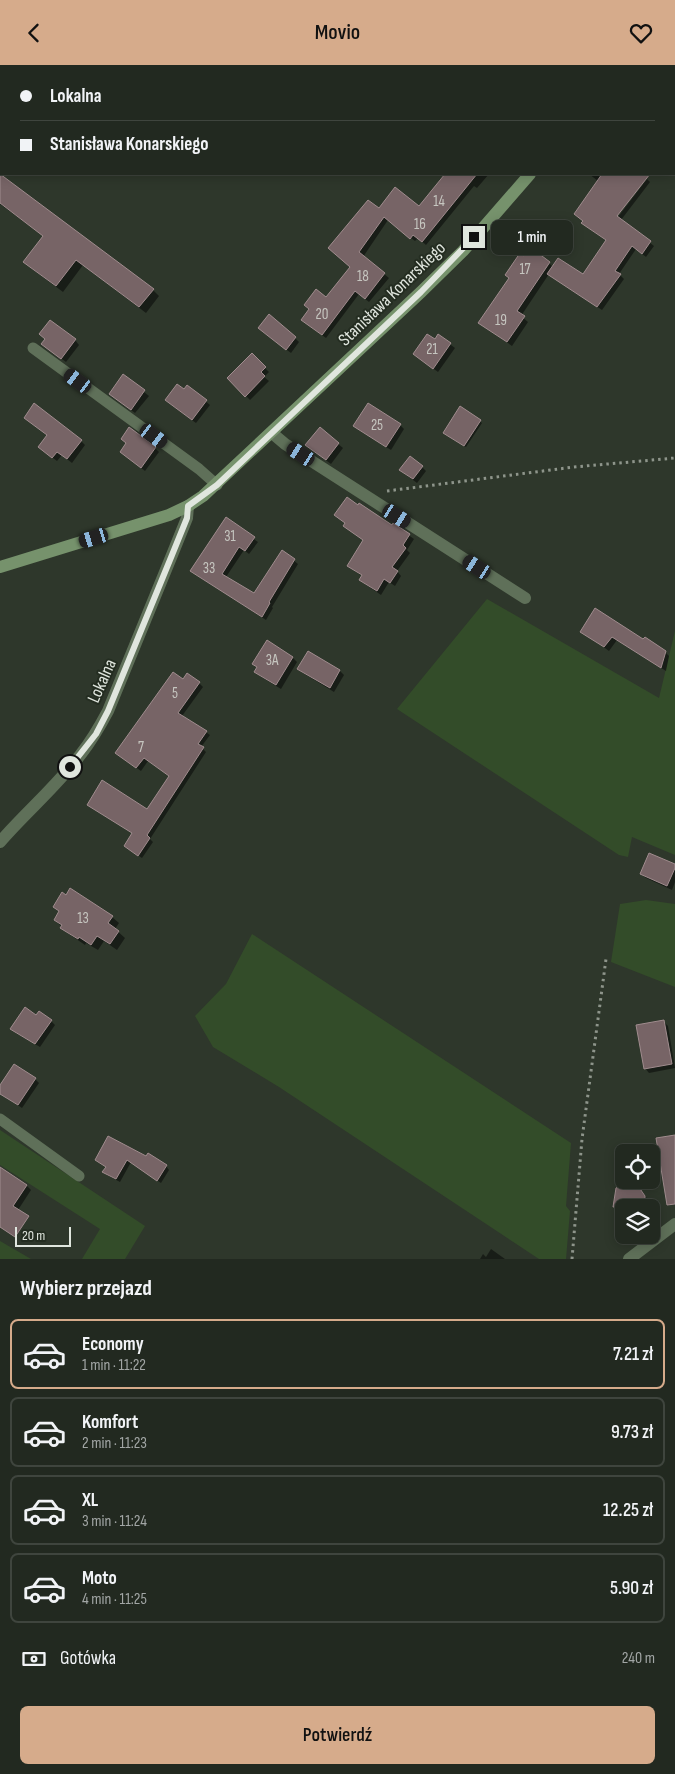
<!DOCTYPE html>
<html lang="pl">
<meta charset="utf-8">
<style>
:root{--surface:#222920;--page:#2a3129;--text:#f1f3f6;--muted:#a2a6a5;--line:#3f453e;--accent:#d6ab8b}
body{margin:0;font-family:"Sofia Sans Condensed",sans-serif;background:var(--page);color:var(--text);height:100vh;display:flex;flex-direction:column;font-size:19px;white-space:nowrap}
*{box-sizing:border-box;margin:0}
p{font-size:16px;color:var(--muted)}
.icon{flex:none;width:28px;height:28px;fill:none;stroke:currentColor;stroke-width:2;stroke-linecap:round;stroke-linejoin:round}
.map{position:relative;height:1194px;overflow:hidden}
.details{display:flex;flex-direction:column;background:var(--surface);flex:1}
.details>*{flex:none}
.banner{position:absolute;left:0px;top:0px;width:675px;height:110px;box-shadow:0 2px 12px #0003,0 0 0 1px var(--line);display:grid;align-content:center;height:110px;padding:0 20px;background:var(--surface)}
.buttons{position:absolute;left:615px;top:1079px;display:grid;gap:10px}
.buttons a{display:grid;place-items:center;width:45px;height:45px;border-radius:8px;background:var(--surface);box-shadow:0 2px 12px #0003,0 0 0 1px var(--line);font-size:25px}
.scale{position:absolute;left:15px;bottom:12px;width:56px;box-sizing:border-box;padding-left:5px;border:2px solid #e0e6de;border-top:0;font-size:14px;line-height:18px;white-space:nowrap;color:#e0e6de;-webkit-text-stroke:4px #242d21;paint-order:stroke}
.end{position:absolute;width:22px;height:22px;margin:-11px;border:6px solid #e0e6de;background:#111;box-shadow:0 0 0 2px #111}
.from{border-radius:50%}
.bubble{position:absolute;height:35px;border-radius:8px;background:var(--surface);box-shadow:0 2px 12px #0003,0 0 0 1px var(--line);font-size:16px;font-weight:600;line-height:35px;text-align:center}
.car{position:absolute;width:15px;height:30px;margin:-15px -8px;border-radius:6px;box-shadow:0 0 4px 1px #0007;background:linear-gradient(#222 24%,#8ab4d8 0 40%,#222 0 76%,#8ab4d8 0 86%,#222 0)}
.banner b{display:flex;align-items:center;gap:18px;height:48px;font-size:19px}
.banner b+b{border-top:1px solid var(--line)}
.banner i{width:12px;height:12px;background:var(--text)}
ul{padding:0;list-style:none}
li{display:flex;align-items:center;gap:15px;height:70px;margin:0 10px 8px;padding:0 10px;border:2px solid var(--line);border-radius:8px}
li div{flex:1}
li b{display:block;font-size:19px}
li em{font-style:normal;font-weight:600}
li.on{border-color:var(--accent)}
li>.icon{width:45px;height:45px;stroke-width:1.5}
h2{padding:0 20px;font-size:22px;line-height:60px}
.pay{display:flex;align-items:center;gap:12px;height:55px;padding:0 20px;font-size:19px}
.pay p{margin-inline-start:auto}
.button{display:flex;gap:10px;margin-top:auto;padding:10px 20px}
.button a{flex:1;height:58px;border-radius:8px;background:var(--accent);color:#111;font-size:20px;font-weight:600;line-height:58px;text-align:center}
header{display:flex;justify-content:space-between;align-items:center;height:65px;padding:0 20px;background:var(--accent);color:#111;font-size:22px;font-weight:600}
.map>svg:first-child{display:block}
</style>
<header><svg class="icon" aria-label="back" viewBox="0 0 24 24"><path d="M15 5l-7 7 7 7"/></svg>Movio<svg class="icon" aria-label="heart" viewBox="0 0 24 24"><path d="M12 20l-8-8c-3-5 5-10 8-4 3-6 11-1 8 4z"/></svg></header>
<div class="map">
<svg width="675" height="1194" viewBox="0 0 675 1194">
<rect width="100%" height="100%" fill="#2e372b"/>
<!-- green -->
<g fill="#334c29">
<polygon points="487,534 659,633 675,566 675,790 632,772 628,792 619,790 397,644"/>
<polygon points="646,835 675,839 675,922 611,897 620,839"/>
<polygon points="252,869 571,1078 566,1141 570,1146 566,1194 539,1194 279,1022 213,982 195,951 226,919"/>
<polygon points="0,1065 145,1161 125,1194 82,1194 100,1164 0,1100"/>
<polygon points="0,1176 31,1194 0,1194"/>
</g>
<!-- shadow -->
<g fill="#0007">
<polygon points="0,0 7,1 1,1 1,30"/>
<polygon points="451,0 492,0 491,1"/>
<polygon points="530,0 571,0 573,1 531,1"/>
<polygon points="659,0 675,0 675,19 674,1 658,1"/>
<polygon points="450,109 489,109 477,123 474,121 426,180 418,173 415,176 388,155 363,192 389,213 369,237 359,229 326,273 307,259 351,202 379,145 420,142"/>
<polygon points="589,109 640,109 645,112 613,155 615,156 647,114 650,117 621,155 654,181 646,192 636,184 619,209 624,214 602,245 549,209 521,251 528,257 512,281 480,258 525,192 549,198 553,202 584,211 607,176 587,162 598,116"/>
<polygon points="0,110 153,225 159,231 146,248 83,200 63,227 31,203 25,197 44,171 0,139"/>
<polygon points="263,267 295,273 299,277 291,288"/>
<polygon points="439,271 455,283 438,307 414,289 435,276"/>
<polygon points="75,275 79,280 66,297 42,279"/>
<polygon points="252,290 269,307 264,312 269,316 250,335 229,313"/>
<polygon points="124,311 149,331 135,348 115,333"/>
<polygon points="187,321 210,340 196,358 170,339"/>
<polygon points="461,343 482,358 466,382 446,369"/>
<polygon points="400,360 404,364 391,385 359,365"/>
<polygon points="320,364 343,383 331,399 311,384"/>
<polygon points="81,376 85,380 72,398 62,390 57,396 44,386"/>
<polygon points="127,379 155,383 159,387 145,406 126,391"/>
<polygon points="422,402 426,406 417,418 405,409"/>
<polygon points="336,450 392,462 394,460 414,474 407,485 410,488 397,506 401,511 395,521 389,517 381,530 365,519 360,515 362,511 348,501 364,475"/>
<polygon points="226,454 258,477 249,489 244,485 226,512 254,530 283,487 298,499 272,542 273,543 266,555 195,509"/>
<polygon points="582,566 644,576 665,587 669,591 666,606 617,575 609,586"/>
<polygon points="308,588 340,606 344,610 334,627 303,608 298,604"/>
<polygon points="293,593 297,597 281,624 260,611 256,607 258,603 253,599"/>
<polygon points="183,616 199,618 203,622 182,651 210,670 201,682 206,687 150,774 153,777 142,793 130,785 148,746 170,711 148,696 141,706 120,691"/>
<polygon points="675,801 675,817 672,825 646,813 641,809"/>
<polygon points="66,832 112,852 119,858 115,864 125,873 117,885 104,876 98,885 86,878 85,880 69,869 55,855 60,847 54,841"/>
<polygon points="36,951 51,956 55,960 40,982 16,968"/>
<polygon points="664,957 668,961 675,1003 649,1008 645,1003"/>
<polygon points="35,1014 39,1018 22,1043 0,1028 0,1022"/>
<polygon points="109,1072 166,1101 169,1105 161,1118 131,1097 120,1117 107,1110 104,1107 106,1102 96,1095"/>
<polygon points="0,1107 26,1120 31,1125 18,1145 0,1134"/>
<polygon points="629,1115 633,1115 636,1118 651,1139 646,1142 624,1142 624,1147 618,1146 614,1142 617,1124"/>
<polygon points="491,1184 505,1194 480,1194 483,1189 486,1192"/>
</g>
<!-- building -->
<g fill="#776466" stroke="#a08c8e">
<polygon points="0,109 154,224 139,242 76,195 56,221 23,197 43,171 0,138"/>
<polygon points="445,109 477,109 422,177 413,170 410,174 384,152 359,187 385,208 365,234 355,226 322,270 301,255 309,244 304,240 316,224 326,232 350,202 328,183 368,135 379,143 395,122 419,141"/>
<polygon points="602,109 650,109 617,151 651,176 642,189 632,181 615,206 621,209 597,242 547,209 558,193 583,209 606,175 581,158 583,156 574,149"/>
<polygon points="530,182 550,197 517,246 525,251 507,277 478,258 509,213 505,210 520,188 524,191"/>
<polygon points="269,249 296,272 286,285 258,263"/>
<polygon points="50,255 76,274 61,294 41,279 45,274 39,269"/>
<polygon points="427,269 435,274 438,269 451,278 433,304 413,289"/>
<polygon points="252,288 266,302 261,307 265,311 245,332 227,313"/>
<polygon points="123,309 145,325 131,345 109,329"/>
<polygon points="177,319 184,324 187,320 207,335 192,355 165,335"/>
<polygon points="34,338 82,375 67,394 57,387 52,393 38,382 47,370 24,353"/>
<polygon points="368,338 401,359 386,382 353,361"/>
<polygon points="460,341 481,355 464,381 443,368"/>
<polygon points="129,362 156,382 141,403 120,387 126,378 121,374"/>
<polygon points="320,362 339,378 326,395 305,380"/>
<polygon points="410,391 423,401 413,414 399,405"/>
<polygon points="347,432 358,440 359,438 392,460 393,458 410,469 403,480 406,483 392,502 398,506 390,518 384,514 377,526 359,515 362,510 347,501 363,475 343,461 345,458 334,450"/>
<polygon points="226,452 255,472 245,486 239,482 222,509 254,528 282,485 295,494 269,537 270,538 262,552 190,506"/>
<polygon points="595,543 643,574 645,572 666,586 661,603 612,572 604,582 580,567"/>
<polygon points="267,575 293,592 276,620 254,607 257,602 252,599"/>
<polygon points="308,586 340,605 330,623 297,604"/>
<polygon points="173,607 183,614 187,608 200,617 178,648 207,666 198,679 204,682 147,770 150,773 138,791 124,781 132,768 87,740 102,715 147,744 169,711 144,693 136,703 115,688"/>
<polygon points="649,788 675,799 675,803 667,821 640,809"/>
<polygon points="70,823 113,851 108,858 119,866 110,879 97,871 91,880 79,872 78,874 60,863 62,860 54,855 59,846 53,842 62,827 66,830"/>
<polygon points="25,942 36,950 39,946 52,955 35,979 10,964"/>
<polygon points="664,955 672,999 644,1004 636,960"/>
<polygon points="14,999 36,1013 18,1040 0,1029 0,1020"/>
<polygon points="675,1070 675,1139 667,1140 656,1073"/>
<polygon points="108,1071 146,1091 148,1088 167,1100 157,1116 127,1095 116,1114 102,1107 106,1102 95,1095"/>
<polygon points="0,1102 27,1120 13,1141 29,1151 15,1172 0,1162"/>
<polygon points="627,1115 634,1115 645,1131 645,1136 637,1142 613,1142 616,1123"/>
</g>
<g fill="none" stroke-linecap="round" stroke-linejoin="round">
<!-- path -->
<g stroke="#8e958b" stroke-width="3" stroke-dasharray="2.5 4" stroke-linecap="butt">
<polyline points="387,426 574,402 675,393"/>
<polyline points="572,1194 582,1074 606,894"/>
</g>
<!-- lane -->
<g stroke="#5f7059" stroke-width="11">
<polyline points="609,0 610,1"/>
<polyline points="33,283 199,404 217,420"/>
<polyline points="0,1054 79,1111"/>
</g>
<!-- street -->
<g stroke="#5f7059" stroke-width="12">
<polyline points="272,368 285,379 525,533"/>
<path d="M0 777C26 747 57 721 81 689 92 675 100 661 108 646L172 490 187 453 188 441"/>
<polyline points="629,1194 675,1159"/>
</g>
<!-- secondary -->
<g stroke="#76926c" stroke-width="12">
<polyline points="622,1 623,0"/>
<polyline points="0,502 169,450 188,441 203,431 421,227 463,186 530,109"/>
</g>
</g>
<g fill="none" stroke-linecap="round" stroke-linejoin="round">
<!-- route -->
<polyline stroke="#e0e6de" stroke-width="6" points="70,702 96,669 108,646 172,490 187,453 188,441 217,420 421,227 474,172"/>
</g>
<g text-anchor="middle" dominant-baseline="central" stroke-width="4" stroke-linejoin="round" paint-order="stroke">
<!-- number labels -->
<g font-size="15" fill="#c6c6c0">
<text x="439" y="136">14</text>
<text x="420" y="159">16</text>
<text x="525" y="204">17</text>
<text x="363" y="211">18</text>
<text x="322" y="249">20</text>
<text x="501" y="255">19</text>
<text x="432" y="284">21</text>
<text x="377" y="360">25</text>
<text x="230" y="471">31</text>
<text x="209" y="503">33</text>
<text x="272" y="595">3A</text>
<text x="175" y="628">5</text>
<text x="141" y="682">7</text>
<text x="83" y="853">13</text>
</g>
<!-- street labels -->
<g font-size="18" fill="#e0e6de" stroke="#242d21">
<text transform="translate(392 229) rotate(-44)">Stanisława Konarskiego</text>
<text transform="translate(102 616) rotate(-66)">Lokalna</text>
</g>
</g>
</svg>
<div class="buttons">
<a><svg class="icon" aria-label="locate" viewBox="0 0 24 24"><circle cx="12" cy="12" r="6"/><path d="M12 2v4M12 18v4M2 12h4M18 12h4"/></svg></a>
<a><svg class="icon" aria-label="layers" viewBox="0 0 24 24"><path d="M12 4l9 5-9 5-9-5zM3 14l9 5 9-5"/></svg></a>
</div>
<div class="scale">20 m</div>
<i class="end from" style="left:70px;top:702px"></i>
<i class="end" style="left:474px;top:172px"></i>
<div class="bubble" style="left:491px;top:155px;width:82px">1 min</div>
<i class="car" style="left:78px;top:316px;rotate:306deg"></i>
<i class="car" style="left:154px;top:371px;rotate:126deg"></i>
<i class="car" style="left:301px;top:389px;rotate:303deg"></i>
<i class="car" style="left:397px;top:451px;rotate:122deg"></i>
<i class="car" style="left:94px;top:473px;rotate:253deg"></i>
<i class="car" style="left:477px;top:502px;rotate:303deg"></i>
<div class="banner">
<b><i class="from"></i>Lokalna</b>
<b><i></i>Stanisława Konarskiego</b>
</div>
</div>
<section class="details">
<h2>Wybierz przejazd</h2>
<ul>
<li class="on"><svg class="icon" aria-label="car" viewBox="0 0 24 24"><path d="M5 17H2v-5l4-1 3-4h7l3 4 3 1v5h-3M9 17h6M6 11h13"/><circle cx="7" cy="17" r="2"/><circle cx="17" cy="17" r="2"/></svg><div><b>Economy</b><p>1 min · 11:22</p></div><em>7.21 zł</em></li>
<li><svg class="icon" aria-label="car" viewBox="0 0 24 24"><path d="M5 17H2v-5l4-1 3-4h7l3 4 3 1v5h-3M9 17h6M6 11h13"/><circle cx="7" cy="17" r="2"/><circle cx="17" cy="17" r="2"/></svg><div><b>Komfort</b><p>2 min · 11:23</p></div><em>9.73 zł</em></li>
<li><svg class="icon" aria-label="car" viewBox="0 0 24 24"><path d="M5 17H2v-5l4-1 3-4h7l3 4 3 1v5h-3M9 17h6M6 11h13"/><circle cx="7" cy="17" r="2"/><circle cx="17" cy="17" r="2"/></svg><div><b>XL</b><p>3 min · 11:24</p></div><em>12.25 zł</em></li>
<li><svg class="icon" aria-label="car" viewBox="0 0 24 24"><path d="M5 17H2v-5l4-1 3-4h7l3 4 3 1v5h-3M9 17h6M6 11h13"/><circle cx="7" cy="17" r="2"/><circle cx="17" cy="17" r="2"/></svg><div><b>Moto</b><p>4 min · 11:25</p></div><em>5.90 zł</em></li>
</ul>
<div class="pay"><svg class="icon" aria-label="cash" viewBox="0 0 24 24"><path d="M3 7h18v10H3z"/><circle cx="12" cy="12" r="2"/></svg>Gotówka<p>240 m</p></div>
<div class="button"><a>Potwierdź</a></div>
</section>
